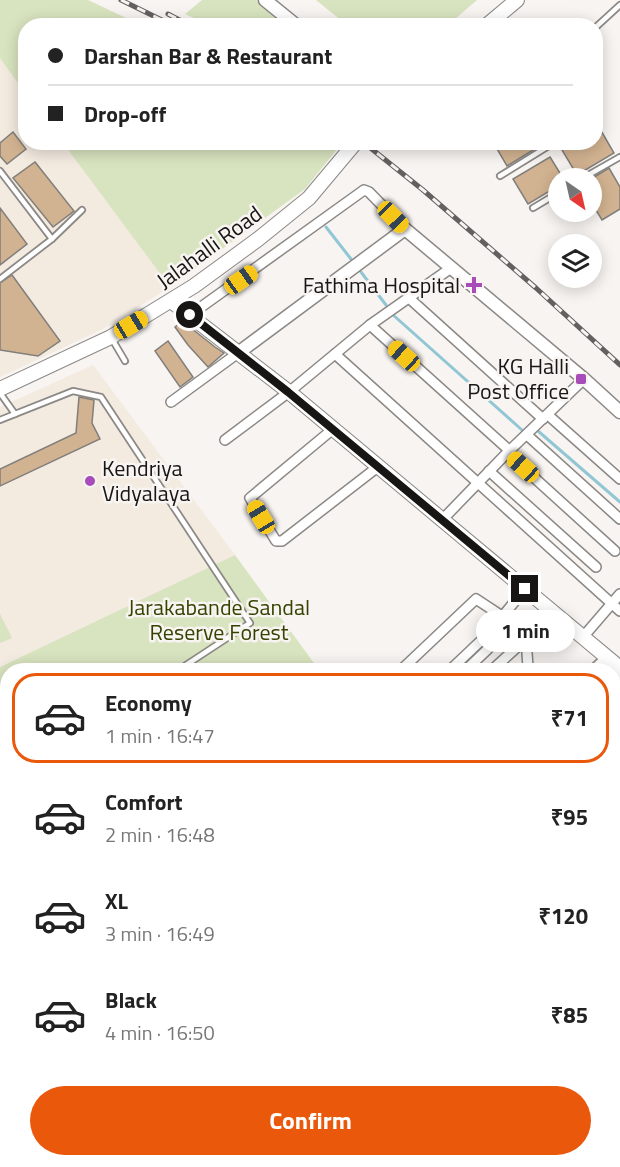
<!DOCTYPE html>
<meta charset="utf-8">
<style>
:root{--surface:#fff;--page:#f2f2f2;--text:#222;--muted:#767676;--line:#e0e0e0;--accent:#ea580c}
body{margin:0;font-family:"Titillium Web",sans-serif;background:var(--page);color:var(--text);height:100vh;display:flex;flex-direction:column;font-size:22px;white-space:nowrap}
*{box-sizing:border-box;margin:0}
p{font-size:20px;color:var(--muted)}
.icon{flex:none;width:33px;height:33px;fill:none;stroke:currentColor;stroke-width:2;stroke-linecap:round;stroke-linejoin:round}
.map{position:relative;flex:1;overflow:hidden}
.side{position:absolute;left:0px;top:663px;width:621px;height:504px;display:flex;flex-direction:column;background:var(--surface);border-radius:24px 24px 0 0;box-shadow:0 3px 15px #0003}
.side>*{flex:none}
.guide{position:absolute;left:18px;top:18px;width:585px;height:132px;border-radius:24px;box-shadow:0 3px 15px #0003;display:grid;align-content:center;height:132px;padding:0 30px;background:var(--surface)}
.needle{width:39px;rotate:146deg}
.tools{position:absolute;left:548px;top:168px;display:grid;gap:12px}
.tools a{display:grid;place-items:center;width:54px;height:54px;border-radius:50%;background:var(--surface);box-shadow:0 3px 15px #0003;font-size:30px}
.end{position:absolute;width:27px;height:27px;margin:-14px;border:8px solid #171615;background:#fff;box-shadow:0 0 0 3px #fff}
.from{border-radius:50%}
.bubble{position:absolute;height:42px;border-radius:21px;background:var(--surface);box-shadow:0 3px 15px #0003;font-size:20px;font-weight:700;line-height:42px;text-align:center}
.car{position:absolute;width:18px;height:36px;margin:-18px -9px;border-radius:8px;box-shadow:0 0 4px 2px #0007;background:linear-gradient(#f5c518 24%,#345 0 40%,#f5c518 0 76%,#345 0 86%,#f5c518 0)}
.guide b{display:flex;align-items:center;gap:21px;height:57px;font-size:22px}
.guide b+b{border-top:2px solid var(--line)}
.guide i{width:15px;height:15px;background:var(--text)}
ul{padding:10px 0 0;list-style:none}
li{display:flex;align-items:center;gap:18px;height:90px;margin:0 12px 9px;padding:0 18px;border:3px solid transparent;border-radius:24px}
li div{flex:1}
li b{display:block;font-size:22px}
li em{font-style:normal;font-weight:700}
li.on{border-color:var(--accent)}
li>.icon{width:54px;height:54px;stroke-width:1.5}
.cta{display:flex;gap:12px;margin-top:auto;padding:12px 30px}
.cta a{flex:1;height:69px;border-radius:36px;background:var(--accent);color:#fff;font-size:24px;font-weight:700;line-height:69px;text-align:center}
.map>svg:first-child{display:block}
</style>
<div class="map">
<svg width="620" height="1167" viewBox="0 0 620 1167">
<rect width="100%" height="100%" fill="#f8f4f1"/>
<!-- built -->
<g fill="#f3eae0">
<polygon points="0,58 25,93 26,142 63,143 170,287 103,329 0,377"/>
<polygon points="93,365 235,555 0,667 0,407"/>
</g>
<!-- green -->
<g fill="#d8e3bf">
<polygon points="0,0 88,0 141,25 26,26 25,93 0,58"/>
<polygon points="202,0 256,0 287,25 209,25 185,14"/>
<polygon points="316,0 477,0 448,25 347,25"/>
<polygon points="63,143 342,143 305,189 170,287"/>
<polygon points="235,555 319,670 8,670 8,1160 192,1160 194,1167 0,1167 0,667"/>
<polygon points="0,614 12,638 0,643"/>
<polygon points="614,861 620,864 620,1167 332,1167 329,1160 614,1160"/>
</g>
<g fill="none" stroke-linecap="round" stroke-linejoin="round">
<!-- stream -->
<g stroke="#91c6d4" stroke-width="3">
<polyline points="326,227 351,259"/>
<polyline points="361,272 386,305"/>
<polyline points="392,314 522,430"/>
<polyline points="538,431 620,502"/>
</g>
</g>
<!-- building -->
<g fill="#d2b391" stroke="#817e7b" stroke-width="1.5">
<polygon points="596,122 614,153 577,175 562,150 575,142 596,142"/>
<polygon points="13,132 26,149 7,164 0,156 0,143"/>
<polygon points="493,142 546,142 507,166"/>
<polygon points="550,157 563,178 558,178 558,186 528,204 513,179"/>
<polygon points="35,162 74,211 53,227 13,178"/>
<polygon points="609,168 620,187 620,209 602,220 594,207 598,204 591,192 591,179"/>
<polygon points="0,208 27,244 0,265"/>
<polygon points="12,275 60,341 38,356 0,350 0,283"/>
<polygon points="182,321 215,347 224,353 208,367 188,345 175,327"/>
<polygon points="168,341 193,377 180,387 155,351"/>
<polygon points="79,397 94,400 92,423 100,439 0,486 0,469 76,433"/>
<polygon points="216,1160 252,1160 252,1162 235,1167 218,1167"/>
<polygon points="284,1160 291,1160 293,1167 281,1167 279,1161"/>
<polygon points="307,1160 319,1160 321,1167 309,1167"/>
</g>
<g fill="none" stroke-linecap="round" stroke-linejoin="round">
<defs>
<g id="service">
<polyline points="596,27 620,5"/>
<polyline points="0,171 52,239"/>
<polyline points="500,176 555,142"/>
<polyline points="583,178 620,157"/>
<polyline points="533,208 558,193"/>
<polyline points="0,279 52,239 82,210"/>
<polyline points="112,339 125,361"/>
<polyline points="0,393 15,414"/>
<polyline points="0,420 73,391 101,397 250,623 183,667"/>
</g>
<g id="minor">
<polyline points="409,298 543,419"/>
<polyline points="190,315 364,190 369,192 405,229"/>
<polyline points="370,325 510,451"/>
<polyline points="335,354 620,611"/>
<polyline points="171,402 238,353"/>
<polyline points="548,415 620,479"/>
<polyline points="333,429 250,498 276,541 282,541 379,466"/>
<polyline points="527,435 620,519"/>
<polyline points="225,440 289,392 370,325 451,268"/>
<polyline points="507,453 615,551"/>
<polyline points="489,471 596,567"/>
<polyline points="442,520 507,453 584,379"/>
<polyline points="583,637 620,594"/>
<polyline points="401,670 476,599 514,624 466,670"/>
<polyline points="450,670 488,634 525,589"/>
<polyline points="492,670 526,639"/>
<polyline points="524,670 528,667 526,639 549,609"/>
<polyline points="593,670 607,657"/>
<polyline points="614,684 620,677"/>
<polyline points="614,736 620,730"/>
<polyline points="614,801 620,792"/>
<polyline points="203,1160 205,1167"/>
<polyline points="259,1160 260,1167"/>
<polyline points="298,1160 300,1167"/>
<polyline points="553,1160 576,1167"/>
<polyline points="120,1167 147,1160"/>
</g>
<g id="tertiary">
<polyline points="265,0 297,26"/>
<polyline points="238,353 405,229 584,379 620,412"/>
</g>
<g id="secondary">
<polyline points="486,26 517,0"/>
<polyline points="171,301 289,392 620,668"/>
<polyline points="0,389 111,337 194,286 257,240 309,198 356,142"/>
</g>
</defs>
<!-- service casing -->
<use href="#service" stroke="#8b8885" stroke-width="8"/>
<!-- minor casing -->
<use href="#minor" stroke="#8b8885" stroke-width="12"/>
<!-- tertiary casing -->
<use href="#tertiary" stroke="#8b8885" stroke-width="15"/>
<!-- secondary casing -->
<use href="#secondary" stroke="#8b8885" stroke-width="16"/>
<!-- service -->
<use href="#service" stroke="#fff" stroke-width="4.5"/>
<!-- minor -->
<use href="#minor" stroke="#fff" stroke-width="9"/>
<!-- tertiary -->
<use href="#tertiary" stroke="#fff" stroke-width="12"/>
<!-- secondary -->
<use href="#secondary" stroke="#fff" stroke-width="14"/>
<defs>
<g id="rail">
<polyline points="121,0 174,26"/>
<polyline points="168,14 191,26"/>
<polyline points="363,142 423,190 536,288 620,365"/>
</g>
</defs>
<!-- rail casing -->
<use href="#rail" stroke="#636160" stroke-width="5"/>
<!-- rail -->
<use href="#rail" stroke="#f8f4f1" stroke-width="3" stroke-dasharray="9" stroke-linecap="butt"/>
</g>
<g fill="none" stroke-linecap="round" stroke-linejoin="round">
<!-- route -->
<polyline stroke="#171615" stroke-width="8" points="190,315 288,392 525,589"/>
</g>
<!-- markers -->
<g fill="#a74cb8" stroke="#f8f4f1" stroke-width="2">
<path d="M471 276h6v6h6v6h-6v6h-6v-6h-6v-6h6z"/>
<rect x="575" y="373" width="12" height="12" rx="3"/>
<circle cx="90" cy="481" r="6"/>
</g>
<g text-anchor="middle" dominant-baseline="central" stroke-width="5" stroke-linejoin="round" paint-order="stroke">
<!-- street labels -->
<g font-size="22" fill="#171615" stroke="#f8f4f1">
<text transform="translate(209 247) rotate(-36)">Jalahalli Road</text>
</g>
<!-- poi labels -->
<g font-size="22" fill="#171615" stroke="#f8f4f1" text-anchor="end">
<text x="460" y="285">Fathima Hospital</text>
<text x="569" y="366">KG Halli<tspan x="569" dy="25">Post Office</tspan></text>
<text x="102" y="468" text-anchor="start">Kendriya<tspan x="102" dy="25">Vidyalaya</tspan></text>
</g>
<!-- park labels -->
<g font-size="22" fill="#364300" stroke="#f8f4f1">
<text x="219" y="607">Jarakabande Sandal<tspan x="219" dy="25">Reserve Forest</tspan></text>
</g>
</g>
</svg>
<div class="tools">
<a><svg class="needle" viewBox="-14 -14 28 28"><path d="M0-13l5 13h-10z" fill="#e53935"/><path d="M0 13l5-13h-10z" fill="#767676"/></svg></a>
<a><svg class="icon" aria-label="layers" viewBox="0 0 24 24"><path d="M12 4l9 5-9 5-9-5zM3 14l9 5 9-5"/></svg></a>
</div>
<i class="end from" style="left:190px;top:315px"></i>
<i class="end" style="left:525px;top:589px"></i>
<div class="bubble" style="left:476px;top:610px;width:99px">1 min</div>
<i class="car" style="left:393px;top:217px;rotate:136deg"></i>
<i class="car" style="left:241px;top:280px;rotate:55deg"></i>
<i class="car" style="left:131px;top:325px;rotate:59deg"></i>
<i class="car" style="left:404px;top:356px;rotate:312deg"></i>
<i class="car" style="left:523px;top:467px;rotate:312deg"></i>
<i class="car" style="left:261px;top:517px;rotate:329deg"></i>
<div class="guide">
<b><i class="from"></i>Darshan Bar &amp; Restaurant</b>
<b><i></i>Drop-off</b>
</div>
<section class="side">
<ul>
<li class="on"><svg class="icon" aria-label="car" viewBox="0 0 24 24"><path d="M5 17H2v-5l4-1 3-4h7l3 4 3 1v5h-3M9 17h6M6 11h13"/><circle cx="7" cy="17" r="2"/><circle cx="17" cy="17" r="2"/></svg><div><b>Economy</b><p>1 min · 16:47</p></div><em>₹71</em></li>
<li><svg class="icon" aria-label="car" viewBox="0 0 24 24"><path d="M5 17H2v-5l4-1 3-4h7l3 4 3 1v5h-3M9 17h6M6 11h13"/><circle cx="7" cy="17" r="2"/><circle cx="17" cy="17" r="2"/></svg><div><b>Comfort</b><p>2 min · 16:48</p></div><em>₹95</em></li>
<li><svg class="icon" aria-label="car" viewBox="0 0 24 24"><path d="M5 17H2v-5l4-1 3-4h7l3 4 3 1v5h-3M9 17h6M6 11h13"/><circle cx="7" cy="17" r="2"/><circle cx="17" cy="17" r="2"/></svg><div><b>XL</b><p>3 min · 16:49</p></div><em>₹120</em></li>
<li><svg class="icon" aria-label="car" viewBox="0 0 24 24"><path d="M5 17H2v-5l4-1 3-4h7l3 4 3 1v5h-3M9 17h6M6 11h13"/><circle cx="7" cy="17" r="2"/><circle cx="17" cy="17" r="2"/></svg><div><b>Black</b><p>4 min · 16:50</p></div><em>₹85</em></li>
</ul>
<div class="cta"><a>Confirm</a></div>
</section>
</div>
